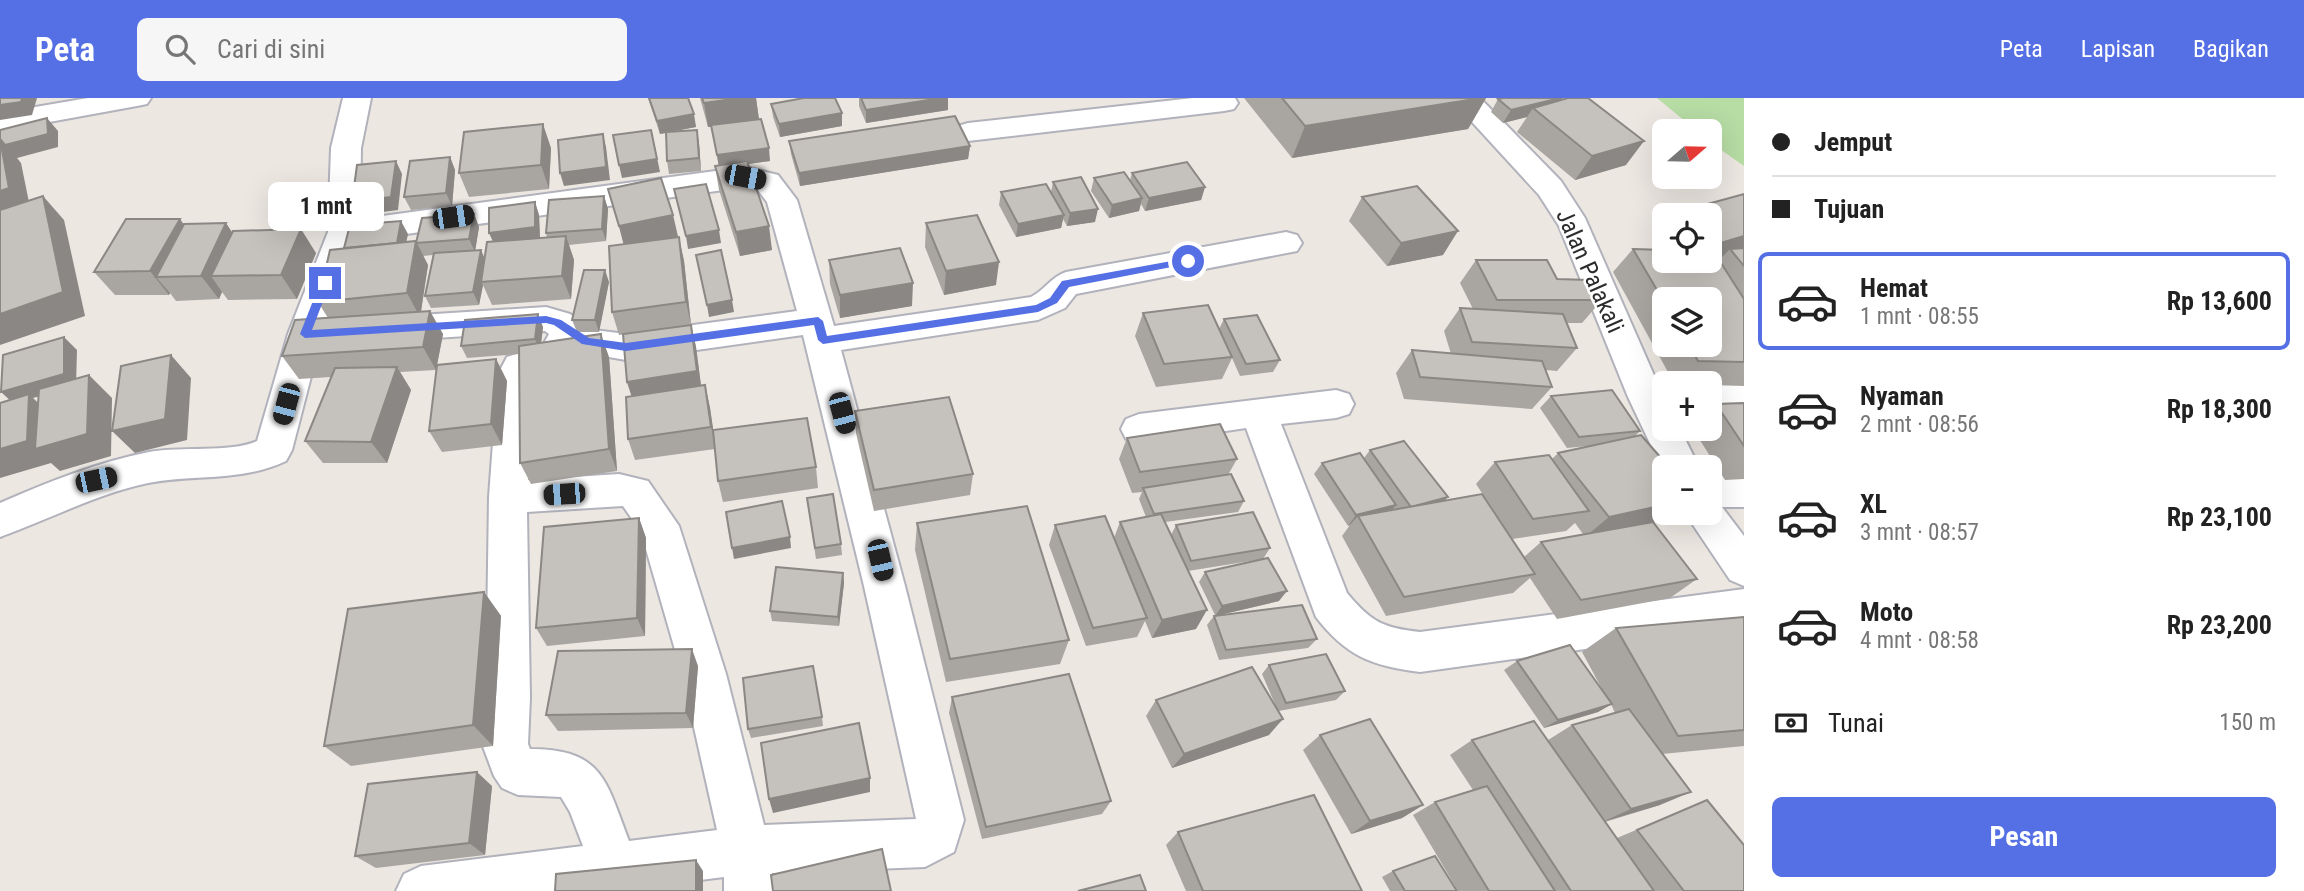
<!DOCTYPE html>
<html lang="id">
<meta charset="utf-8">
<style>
:root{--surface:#fff;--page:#f6f6f6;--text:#222;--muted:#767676;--line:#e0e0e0;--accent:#556fe4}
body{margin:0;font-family:"Roboto Condensed",sans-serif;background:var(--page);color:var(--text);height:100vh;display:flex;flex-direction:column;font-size:26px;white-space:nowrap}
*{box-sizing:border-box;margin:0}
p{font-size:23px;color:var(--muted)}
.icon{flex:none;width:38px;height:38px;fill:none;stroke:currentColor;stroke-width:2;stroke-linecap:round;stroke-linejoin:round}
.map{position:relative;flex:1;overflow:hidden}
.panel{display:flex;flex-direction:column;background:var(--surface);width:560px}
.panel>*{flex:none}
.top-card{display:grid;align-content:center;height:154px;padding:0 28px;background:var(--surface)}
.needle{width:46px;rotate:70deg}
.tools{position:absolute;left:1652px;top:21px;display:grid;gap:14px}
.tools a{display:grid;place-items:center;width:70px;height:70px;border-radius:10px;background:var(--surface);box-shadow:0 7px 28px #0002;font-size:35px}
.end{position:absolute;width:32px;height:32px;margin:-16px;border:9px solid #556fe4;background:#fff;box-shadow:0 0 0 4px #fff}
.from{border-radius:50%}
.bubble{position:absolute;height:49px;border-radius:10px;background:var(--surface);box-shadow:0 7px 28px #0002;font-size:23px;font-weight:700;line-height:49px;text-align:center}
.car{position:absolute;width:21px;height:42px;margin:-21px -10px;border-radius:9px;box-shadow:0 0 5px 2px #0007;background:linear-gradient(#222 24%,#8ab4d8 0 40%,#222 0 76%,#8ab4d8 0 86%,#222 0)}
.top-card b{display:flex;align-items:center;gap:24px;height:66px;font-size:26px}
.top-card b+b{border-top:2px solid var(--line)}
.top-card i{width:18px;height:18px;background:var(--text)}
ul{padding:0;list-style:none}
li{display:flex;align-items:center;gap:21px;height:98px;margin:0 14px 10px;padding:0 14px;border:4px solid transparent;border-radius:10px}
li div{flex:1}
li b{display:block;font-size:26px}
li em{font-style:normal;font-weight:700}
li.selected{border-color:var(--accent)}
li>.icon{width:63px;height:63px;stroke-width:1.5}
.pay{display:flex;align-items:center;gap:18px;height:77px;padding:0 28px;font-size:26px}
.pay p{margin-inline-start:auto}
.cta{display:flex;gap:14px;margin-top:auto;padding:14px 28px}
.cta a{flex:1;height:80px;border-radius:10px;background:var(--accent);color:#fff;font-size:28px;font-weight:700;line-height:80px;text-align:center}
header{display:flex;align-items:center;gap:42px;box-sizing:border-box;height:98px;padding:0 35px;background:var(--accent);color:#fff}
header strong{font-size:33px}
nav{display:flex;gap:38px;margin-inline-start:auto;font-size:24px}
.search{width:490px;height:63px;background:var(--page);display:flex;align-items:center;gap:18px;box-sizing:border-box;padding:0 24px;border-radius:10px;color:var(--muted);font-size:26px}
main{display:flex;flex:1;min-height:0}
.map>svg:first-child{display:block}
</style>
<header>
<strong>Peta</strong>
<div class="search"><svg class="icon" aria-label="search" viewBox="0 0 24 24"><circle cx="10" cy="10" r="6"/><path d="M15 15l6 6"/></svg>Cari di sini</div>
<nav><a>Peta</a><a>Lapisan</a><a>Bagikan</a></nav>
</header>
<main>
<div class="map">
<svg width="1744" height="793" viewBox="0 0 1744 793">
<rect width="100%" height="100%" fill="#ece7e1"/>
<!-- green -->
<polygon fill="#b7dca4" points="1657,0 1744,0 1744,68 1710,44 1710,33 1697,33"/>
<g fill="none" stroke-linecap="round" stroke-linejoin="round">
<defs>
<g id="minor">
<polygon points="88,0 151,0 147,6 137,8 0,33 0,15"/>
<path d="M343 0H371L361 50 360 121 745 69 778 77 797 102 834 228 1031 199C1045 192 1051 179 1066 174L1286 134 1297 137 1302 145 1297 153 1076 196 1065 210 1038 222 841 252 905 488 964 722 954 754 925 769 772 775 774 793H724V779L613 793H396L404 776 421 768 583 748 570 714 561 699 518 697 502 690 494 678 482 646 486 600 489 399 498 276 507 259 543 247 549 236 545 233 388 243 376 240 371 231 376 222 388 219 546 209 570 216 594 232 626 236 797 213 767 104 757 91 745 89 356 143 322 236 292 352 286 363C242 384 195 376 148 385 96 396 50 421 0 439V405C48 384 98 364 149 354 181 348 231 355 257 343L288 236 328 134 331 50ZM803 237 864 488 916 721 764 727 726 576 679 428 648 383 619 376 528 382 534 277 567 265 574 253 626 262ZM623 408 641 434 682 576 717 732 629 743C606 683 603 651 530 651L528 646 530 600 527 414Z"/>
<polygon points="1193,0 1235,0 1238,5 1234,11 1224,13 968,43 958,40 954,34 958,28 968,25"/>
<polygon points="1450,0 1480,0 1561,83 1585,120 1664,300 1664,331 1680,331 1699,369 1664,369 1664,375 1628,299 1559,128 1539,97"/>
<polygon points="1744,284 1744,312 1710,313 1710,285"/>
<path d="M1336 292 1349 296 1354 306 1349 316 1336 320 1281 326 1347 495C1371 524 1383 530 1420 534L1744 491V529L1420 574C1372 568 1346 558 1316 519L1246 330 1139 346 1126 341 1121 331 1126 321 1139 316Z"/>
<polygon points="1710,377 1744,377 1744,409 1722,409 1744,438 1744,488 1730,482 1685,415 1710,415"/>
</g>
</defs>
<!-- minor casing -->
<use href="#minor" stroke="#b1b2bb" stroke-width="4"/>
<!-- minor -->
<use href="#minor" fill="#fff" fill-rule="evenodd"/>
</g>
<!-- wall -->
<g fill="#a9a6a2" fill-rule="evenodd">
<polygon points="648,0 688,0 696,29 673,33 699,45 701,73 669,76 667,63 666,35 660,36"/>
<polygon points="700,0 756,0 759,21 770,63 748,66 772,152 740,158 719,92 715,68 719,68 711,29 708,29"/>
<polygon points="859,0 948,0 948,12 866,25 859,8"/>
<polygon points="1244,0 1486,0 1468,31 1292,60"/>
<polygon points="1498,1 1562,2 1626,67 1575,82 1517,34 1527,19 1503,25 1491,14"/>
<polygon points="771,6 842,28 780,39 773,19"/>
<polygon points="789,43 970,48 968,61 800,88 791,56"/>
<polygon points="551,50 549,91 469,99 459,75"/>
<polygon points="450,59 455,72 452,108 411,112 404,99"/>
<polygon points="1132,75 1205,89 1201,102 1145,113 1141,106 1139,113 1109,120 1091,93 1094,80 1130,82"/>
<polygon points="1053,84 1095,124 1067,128 1063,121 1061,130 1016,139 999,107 1001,94 1051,94"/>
<polygon points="608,91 673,117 684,163 691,227 696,249 701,288 705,287 710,310 713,332 816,369 818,390 723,404 718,383 715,351 635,362 628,341 632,298 627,284 634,235 619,237 612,214 624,146"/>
<path d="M1744 96V288L1710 287V285H1674L1613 174 1633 151 1710 163V117H1673L1675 115ZM1664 201 1710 247H1664Z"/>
<polygon points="604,98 608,111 606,143 569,147 574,162 571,201 492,207 483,187 479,207 431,210 425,198 433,157 423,158 428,167 421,214 443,236 436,272 400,274 411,292 387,365 323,365 305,343 331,279 299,281 282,258 328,220 318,204 344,150 408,136 406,144 416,143 474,116 479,129 475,152 481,152 485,161 493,143 535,104 539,117 540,140 547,140 546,135"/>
<polygon points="1362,99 1443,157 1387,168 1349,123"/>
<polygon points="926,125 996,187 944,197 925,149"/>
<polygon points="184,126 232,135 316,155 297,201 228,202 222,194 219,201 176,203 170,195 169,197 115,197 94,174"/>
<polygon points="1664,128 1664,147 1655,139"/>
<polygon points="829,162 912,208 840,220 830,186"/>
<polygon points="1476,162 1557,181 1602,202 1582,225 1566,225 1577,250 1557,273 1546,272 1552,289 1532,311 1404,301 1396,275 1412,252 1451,256 1444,233 1460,210 1473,211 1460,185"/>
<polygon points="609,184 599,234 577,234 572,222"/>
<polygon points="1143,215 1219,231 1224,221 1280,262 1273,274 1240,278 1232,260 1222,281 1156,289 1135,238"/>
<polygon points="543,229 541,245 609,259 617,373 531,386 520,365 520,256 467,260 461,248"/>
<polygon points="496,261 507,283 502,347 442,354 429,333"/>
<path d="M1551 298 1640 333 1634 339 1664 415H1676L1669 420 1653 424 1697 481 1670 500 1557 521 1530 480 1513 495 1386 518 1342 438 1350 427 1348 428 1314 376 1322 365 1364 360 1370 352 1444 403 1503 427 1476 386 1495 364 1552 361 1558 355 1588 348 1567 350 1540 310ZM1575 425 1583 436 1541 444 1524 459 1512 441 1566 433Z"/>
<polygon points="1744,305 1744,381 1725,382 1693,331 1710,331 1710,311 1716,306"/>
<polygon points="855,313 973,376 970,397 874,413 856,335"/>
<polygon points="1127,340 1237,361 1228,377 1244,403 1238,414 1165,424 1171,437 1176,427 1270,450 1263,461 1188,473 1196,531 1152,540 1145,523 1137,539 1086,548 1049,447 1055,427 1114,440 1120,424 1146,419 1139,401 1142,394 1132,395 1119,361"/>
<polygon points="807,400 841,446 842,457 816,461"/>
<polygon points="639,420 646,440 645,538 547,548 536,530"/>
<polygon points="917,425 1069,542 1060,566 946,584 915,452"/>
<polygon points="1205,474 1279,503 1220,517 1317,541 1308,550 1219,562 1207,527 1214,518 1215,517 1199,484"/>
<polygon points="843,475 844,485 839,528 772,523 770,513"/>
<polygon points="484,494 501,518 493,648 351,668 324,648"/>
<polygon points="1744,519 1744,648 1662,656 1660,707 1605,724 1617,740 1707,702 1744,793 1458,793 1413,717 1435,704 1473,692 1450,657 1472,642 1548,642 1572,627 1615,615 1611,606 1598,614 1544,630 1504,572 1517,563 1603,593 1582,554 1616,530"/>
<polygon points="1269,567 1345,593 1336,602 1279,613 1269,637 1172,670 1146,618 1156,602 1277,611 1262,576"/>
<polygon points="698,568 693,630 558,633 546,617"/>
<polygon points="952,599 1111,703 1102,716 982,741 949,615"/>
<polygon points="822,619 823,628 751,640 748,631"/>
<polygon points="1320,637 1423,707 1402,720 1351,736 1303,652"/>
<polygon points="492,688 485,757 376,770 355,758"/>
<polygon points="1178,734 1362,793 1186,793 1166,747"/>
<polygon points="1393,773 1457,793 1390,793 1382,779"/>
</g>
<!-- shaded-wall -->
<g fill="#8a8784">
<polygon points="22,0 37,0 32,17 0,22 0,7"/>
<polygon points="740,0 756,0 759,22 708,29 704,5"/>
<polygon points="941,0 948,0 948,12 866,25 866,12"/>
<polygon points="1481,0 1486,0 1468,31 1292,60 1305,28"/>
<polygon points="1560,0 1563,0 1555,12 1533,10 1527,19 1503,25 1511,12"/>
<polygon points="842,15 842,28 780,39 779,26"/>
<polygon points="694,16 696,29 660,36 657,23"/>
<polygon points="47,20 58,33 58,49 17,60 21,65 31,114 0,124 0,41"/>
<polygon points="543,26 551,50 549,91 541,67"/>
<polygon points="697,32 699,45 701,73 699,60"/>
<polygon points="603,36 606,49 610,82 564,88 560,75"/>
<polygon points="1644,43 1626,67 1575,82 1592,58"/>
<polygon points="654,45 660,74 622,80 619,67"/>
<polygon points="970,48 968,61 800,88 799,75"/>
<polygon points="769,50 770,63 719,70 717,57"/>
<polygon points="450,59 455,72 452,108 446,95"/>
<polygon points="396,63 402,76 398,112 359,117 352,104"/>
<polygon points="1205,89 1201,102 1145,113 1149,100"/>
<polygon points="43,98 64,122 85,218 0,247 0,216"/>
<polygon points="604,98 608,111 606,143 602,131"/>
<polygon points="1142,100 1139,113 1109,120 1112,107"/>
<polygon points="535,104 539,117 540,142 495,148 489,135"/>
<polygon points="1098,111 1095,124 1067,128 1070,115"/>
<polygon points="474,116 479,129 475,154 469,141"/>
<polygon points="673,117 678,140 625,152 619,128"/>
<polygon points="1064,117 1061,130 1016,139 1018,126"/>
<polygon points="180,121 197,145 156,179 170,195 169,197 150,173"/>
<polygon points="401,123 408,136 403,159 396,146"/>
<polygon points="226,125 242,149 211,178 222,194 219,201 201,178"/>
<polygon points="769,128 772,152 740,158 736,134"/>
<polygon points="301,131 316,155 297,201 281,177"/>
<polygon points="719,132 721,145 688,151 686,138"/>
<polygon points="1458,133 1443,157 1387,168 1401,145"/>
<polygon points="566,138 574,162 571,201 562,178"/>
<polygon points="1744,138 1744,155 1730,151 1718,163 1710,163 1710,152 1714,147"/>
<polygon points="679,139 684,163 691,227 686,204"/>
<polygon points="416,143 428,167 420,219 407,195"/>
<polygon points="481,152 486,165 481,184 483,187 479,207 473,194"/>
<polygon points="999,164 996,187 944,197 946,173"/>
<polygon points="605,172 609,184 599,234 595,222"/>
<polygon points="913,185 912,208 840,220 840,197"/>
<polygon points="732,202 734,214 709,219 707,207"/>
<polygon points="430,213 443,236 436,272 423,249"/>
<polygon points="538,216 543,229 540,254 535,241"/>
<polygon points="691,227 696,249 702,295 634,306 627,284"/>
<polygon points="601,236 609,259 617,373 609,351"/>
<polygon points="64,239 77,252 76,288 33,300 53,319 89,277 112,300 111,358 60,373 51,365 0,380 0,351 14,306 1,294"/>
<polygon points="171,257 191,280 187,342 135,355 112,333"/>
<polygon points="496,261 507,283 502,347 491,326"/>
<polygon points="397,269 411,292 387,365 371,344"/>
<polygon points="705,287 710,310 716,350 711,329"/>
<polygon points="1448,399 1438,410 1411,409"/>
<polygon points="1396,407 1387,418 1358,418 1350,427 1348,428 1356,417"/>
<polygon points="1664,407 1664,415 1676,415 1669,420 1585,439 1609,419"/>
<polygon points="639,420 646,440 645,538 637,520"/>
<polygon points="790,439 791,450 734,461 732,450"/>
<polygon points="843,475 844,485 839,528 838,519"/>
<polygon points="1287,493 1279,503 1215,518 1222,508"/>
<polygon points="484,494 501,518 493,648 473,627"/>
<polygon points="1207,512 1196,531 1152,540 1162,522"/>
<polygon points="692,551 698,568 693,630 686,615"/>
<polygon points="1612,606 1598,614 1544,630 1558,622"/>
<polygon points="1283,621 1269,637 1172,670 1184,656"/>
<polygon points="477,674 492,688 485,757 469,745"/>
<polygon points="870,680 870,694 773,715 769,701"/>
<polygon points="1691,694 1660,707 1602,724 1631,711"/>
<polygon points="1423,707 1402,720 1351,736 1370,723"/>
<polygon points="696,762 703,773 703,793 696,793"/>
</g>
<!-- building -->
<g fill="#c5c1bc" stroke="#8a8784" stroke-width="2">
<polygon points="0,0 22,0 21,4 0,7"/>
<polygon points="649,0 688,0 694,16 657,23"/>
<polygon points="702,0 740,0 704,5"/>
<polygon points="804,0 835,0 842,15 779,26 771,6"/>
<polygon points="861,0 941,0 866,12"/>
<polygon points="1282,0 1481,0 1305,28"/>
<polygon points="1503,0 1560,0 1511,12 1498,1"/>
<polygon points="1568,0 1588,0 1644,43 1592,58 1533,10"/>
<polygon points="955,18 970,48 799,75 789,43"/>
<polygon points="47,20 48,36 5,47 0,41 0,32"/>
<polygon points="761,21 769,50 717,57 711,27"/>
<polygon points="543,26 541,67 459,75 464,34"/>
<polygon points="651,32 657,61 619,67 613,37"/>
<polygon points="697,32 699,60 667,63 666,34"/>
<polygon points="603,36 606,69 560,75 558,42"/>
<polygon points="0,41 9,90 0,93"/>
<polygon points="450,59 446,95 404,99 410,63"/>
<polygon points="396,63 391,99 352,104 357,67"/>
<polygon points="747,63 769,128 736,134 715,68"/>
<polygon points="1187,64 1205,89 1149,100 1132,75"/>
<polygon points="1124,74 1142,100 1112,107 1094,80"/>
<polygon points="1081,79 1098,111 1070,115 1053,84"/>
<polygon points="661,80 673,117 619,128 608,91"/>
<polygon points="706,86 719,132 686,138 674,91"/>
<polygon points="1046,86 1064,117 1018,126 1001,94"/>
<polygon points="1417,88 1458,133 1401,145 1362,99"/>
<polygon points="1744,96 1744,138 1714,147 1710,143 1710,117 1678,117 1675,115"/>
<polygon points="43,98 63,194 0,216 0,112"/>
<polygon points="604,98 602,131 546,135 549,102"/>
<polygon points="535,104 535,129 489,135 489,110"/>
<polygon points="474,116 469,141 416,145 422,120"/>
<polygon points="977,117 999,164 946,173 926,125"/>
<polygon points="126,121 180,121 150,173 94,174"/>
<polygon points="401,123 397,145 344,150 350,127"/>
<polygon points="226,125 201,178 156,179 184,126"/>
<polygon points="301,131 281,177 211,178 233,133"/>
<polygon points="566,138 562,178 481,184 487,144"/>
<polygon points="679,139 686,204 612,214 609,148"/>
<polygon points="416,143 407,195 318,204 330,152"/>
<polygon points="900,150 913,185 840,197 829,162"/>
<polygon points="1744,150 1744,168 1730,151"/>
<polygon points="1633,151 1664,152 1664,163 1710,163 1710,154 1714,154 1744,201 1744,264 1698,263 1689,247 1710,247 1710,201 1664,201 1664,204"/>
<polygon points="481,152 473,194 425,198 434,155"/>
<polygon points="721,152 732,202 707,207 696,157"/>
<polygon points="1476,162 1547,162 1557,181 1589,182 1602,202 1497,202"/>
<polygon points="584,172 605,172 595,222 572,222"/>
<polygon points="1208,207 1232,259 1164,266 1143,215"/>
<polygon points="1460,210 1563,216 1577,250 1472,244"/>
<polygon points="430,213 423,249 282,258 295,222"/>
<polygon points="538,216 535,241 461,248 465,222"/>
<polygon points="1257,217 1280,262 1246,266 1224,221"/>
<polygon points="691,227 697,273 627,284 623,236"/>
<polygon points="601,236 609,351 520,365 519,248"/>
<polygon points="64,239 64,276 1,294 3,257"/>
<polygon points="1412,252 1542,263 1552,289 1420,279"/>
<polygon points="171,257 165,321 112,333 121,268"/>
<polygon points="496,261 491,326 429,333 437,267"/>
<polygon points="397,269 371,344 305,343 335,270"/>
<polygon points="89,277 87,336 35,351 39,291"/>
<polygon points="705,287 711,329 628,341 626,299"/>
<polygon points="1612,292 1640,333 1579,339 1551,298"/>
<polygon points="29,296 27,343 0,351 0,305"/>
<polygon points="949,299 973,376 874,392 855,313"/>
<polygon points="1744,305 1744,348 1716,306"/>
<polygon points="807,320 816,369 718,383 713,332"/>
<polygon points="1220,326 1237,361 1140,374 1127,340"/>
<polygon points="1641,337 1669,369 1664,369 1664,407 1609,419 1558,355"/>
<polygon points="1404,343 1448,399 1411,409 1370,352"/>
<polygon points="1360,355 1396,407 1356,417 1322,365"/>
<polygon points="1549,357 1589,413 1533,421 1495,364"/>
<polygon points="1231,376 1244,403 1154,416 1143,390"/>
<polygon points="833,396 841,446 815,450 807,400"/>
<polygon points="1482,396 1535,476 1404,499 1358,418"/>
<polygon points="782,403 790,439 732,450 726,414"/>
<polygon points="1027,408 1069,542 950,561 917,425"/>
<polygon points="1253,414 1270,450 1191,463 1176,427"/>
<polygon points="1161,416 1207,512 1162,522 1120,424"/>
<polygon points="1105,418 1147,520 1093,530 1055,427"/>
<polygon points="639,420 637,520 536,530 544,429"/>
<polygon points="1653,424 1697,481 1581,502 1541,444"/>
<polygon points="1268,460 1287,493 1222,508 1205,474"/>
<polygon points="776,469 843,475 838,519 770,513"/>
<polygon points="484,494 473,627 324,648 348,511"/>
<polygon points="1302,507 1317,541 1226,552 1214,518"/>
<polygon points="1744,519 1744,632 1678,638 1616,530"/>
<polygon points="1570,547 1612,606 1558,622 1517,563"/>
<polygon points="692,551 686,615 546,617 558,553"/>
<polygon points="1326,556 1345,593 1286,605 1269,567"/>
<polygon points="813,568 822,619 748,631 743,580"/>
<polygon points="1252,569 1283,621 1184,656 1156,602"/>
<polygon points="1069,576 1111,703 986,729 952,599"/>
<polygon points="1629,611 1691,694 1631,711 1572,627"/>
<polygon points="1370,621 1423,707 1370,723 1320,637"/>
<polygon points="1534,623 1654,793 1571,793 1472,642"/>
<polygon points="859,625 870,680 769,701 761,645"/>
<polygon points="477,674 469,745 355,758 368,686"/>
<polygon points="1487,688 1555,793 1489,793 1435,704"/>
<polygon points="1314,697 1362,793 1203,793 1178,734"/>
<polygon points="1707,702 1744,747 1744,793 1684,793 1637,732"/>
<polygon points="882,751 891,793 773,793 771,777"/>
<polygon points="1435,758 1457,793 1405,793 1393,773"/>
<polygon points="696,762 696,793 555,793 556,776"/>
<polygon points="1140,777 1146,793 1078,793"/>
</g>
<!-- route -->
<polygon fill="#556fe4" points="1188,160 1192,161 1192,165 1069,189 1057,205 1038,214 823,246 818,242 814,227 626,253 582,246 554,227 546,225 305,240 300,236 320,185 325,181 330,185 312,232 546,218 561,222 589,240 626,245 818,219 823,223 827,238 1036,207 1050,200 1062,183"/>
<g text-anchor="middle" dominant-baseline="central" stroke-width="5" stroke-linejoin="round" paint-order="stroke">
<!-- street labels -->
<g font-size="24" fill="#2c2c2c" stroke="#fff">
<text transform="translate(1590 173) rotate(66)">Jalan Palakali</text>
</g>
</g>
</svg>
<div class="tools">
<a><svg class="needle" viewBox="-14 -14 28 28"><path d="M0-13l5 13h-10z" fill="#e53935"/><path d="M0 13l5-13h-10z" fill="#767676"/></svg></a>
<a><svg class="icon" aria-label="locate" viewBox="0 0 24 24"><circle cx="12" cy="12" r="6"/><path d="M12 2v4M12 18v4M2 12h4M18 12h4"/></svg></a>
<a><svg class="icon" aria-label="layers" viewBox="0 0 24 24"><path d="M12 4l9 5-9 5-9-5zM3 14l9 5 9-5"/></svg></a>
<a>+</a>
<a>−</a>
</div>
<i class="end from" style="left:1188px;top:163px"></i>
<i class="end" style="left:325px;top:185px"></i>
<div class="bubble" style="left:268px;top:84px;width:116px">1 mnt</div>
<i class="car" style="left:745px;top:79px;rotate:101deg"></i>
<i class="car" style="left:453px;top:119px;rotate:82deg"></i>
<i class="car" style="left:286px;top:306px;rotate:195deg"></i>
<i class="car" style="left:842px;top:315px;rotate:165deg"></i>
<i class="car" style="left:96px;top:382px;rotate:78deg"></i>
<i class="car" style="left:564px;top:396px;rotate:266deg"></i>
<i class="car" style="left:880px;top:462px;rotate:167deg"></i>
</div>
<section class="panel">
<div class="top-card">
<b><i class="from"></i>Jemput</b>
<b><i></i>Tujuan</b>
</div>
<ul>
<li class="selected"><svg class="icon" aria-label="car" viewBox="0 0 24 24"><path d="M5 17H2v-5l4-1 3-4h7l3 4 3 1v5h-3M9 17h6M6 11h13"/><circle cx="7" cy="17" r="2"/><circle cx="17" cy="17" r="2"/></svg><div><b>Hemat</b><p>1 mnt · 08:55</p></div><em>Rp 13,600</em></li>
<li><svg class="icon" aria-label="car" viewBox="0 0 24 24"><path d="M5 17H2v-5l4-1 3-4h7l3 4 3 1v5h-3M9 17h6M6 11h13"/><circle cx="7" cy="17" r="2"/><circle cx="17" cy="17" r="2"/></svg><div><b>Nyaman</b><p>2 mnt · 08:56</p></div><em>Rp 18,300</em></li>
<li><svg class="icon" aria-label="car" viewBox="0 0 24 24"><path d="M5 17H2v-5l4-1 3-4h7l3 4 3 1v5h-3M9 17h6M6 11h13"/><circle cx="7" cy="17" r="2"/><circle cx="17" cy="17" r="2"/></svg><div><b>XL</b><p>3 mnt · 08:57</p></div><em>Rp 23,100</em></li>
<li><svg class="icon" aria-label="car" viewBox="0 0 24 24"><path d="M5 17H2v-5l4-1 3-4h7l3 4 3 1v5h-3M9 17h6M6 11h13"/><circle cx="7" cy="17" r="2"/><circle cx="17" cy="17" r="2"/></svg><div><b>Moto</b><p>4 mnt · 08:58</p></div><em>Rp 23,200</em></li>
</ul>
<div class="pay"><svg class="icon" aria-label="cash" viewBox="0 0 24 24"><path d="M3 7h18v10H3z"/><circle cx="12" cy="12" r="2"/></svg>Tunai<p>150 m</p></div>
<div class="cta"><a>Pesan</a></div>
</section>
</main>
